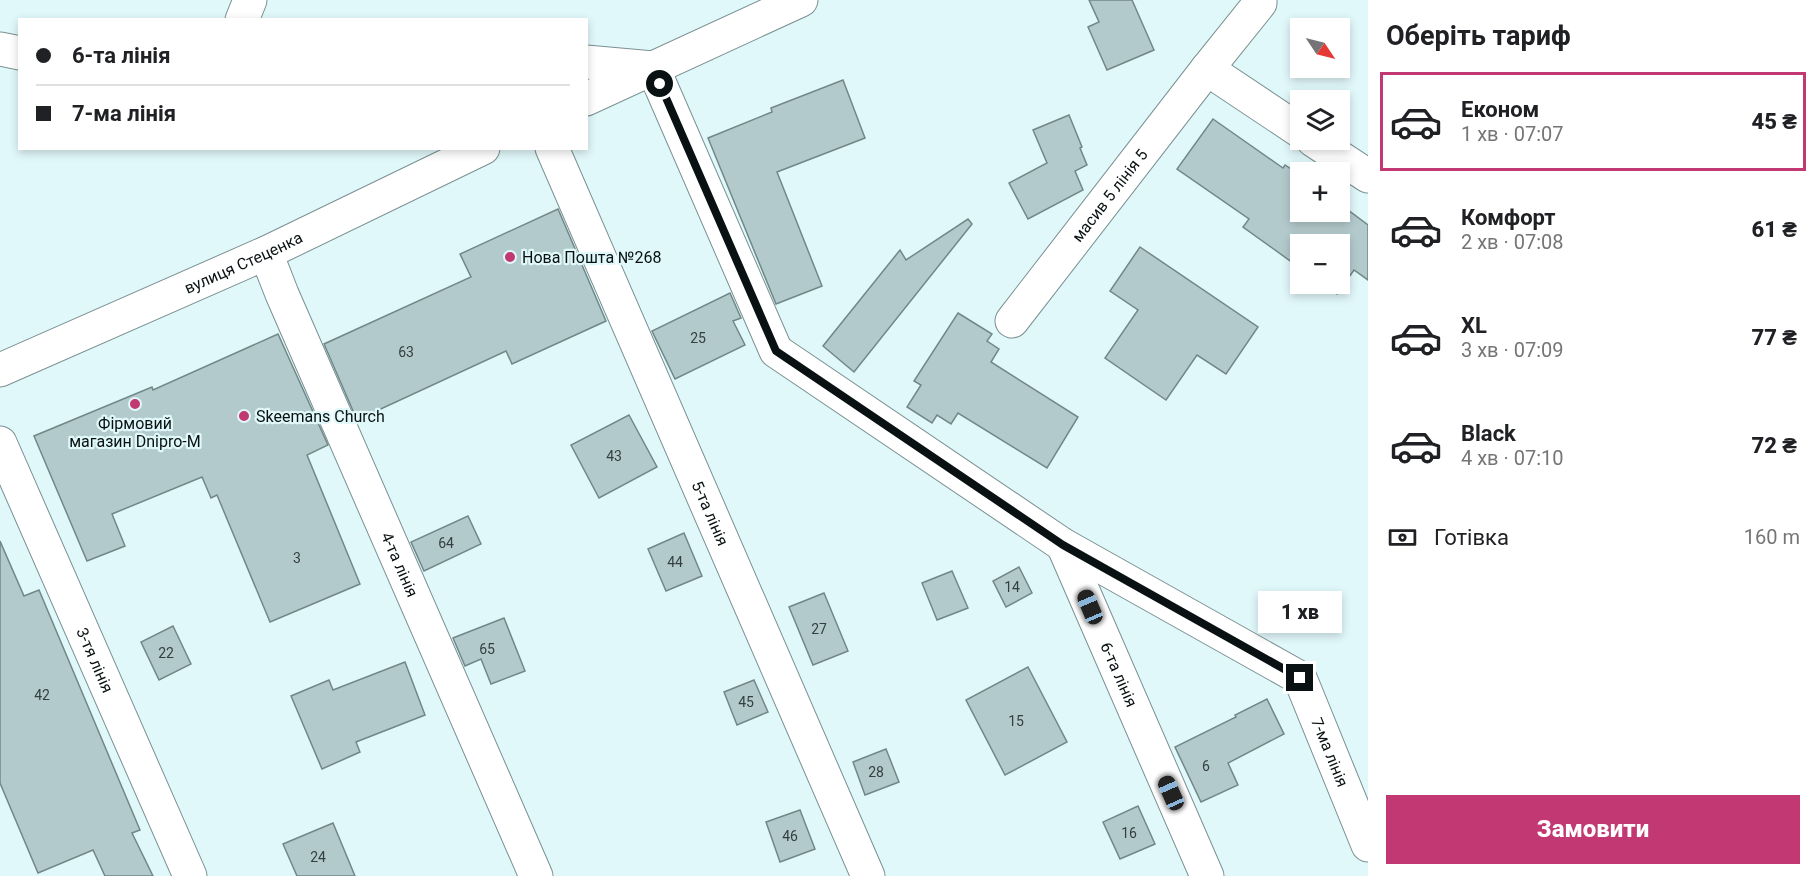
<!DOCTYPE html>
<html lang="uk">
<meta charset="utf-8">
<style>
:root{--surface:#fff;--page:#f6f6f6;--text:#202124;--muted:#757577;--line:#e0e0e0;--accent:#c23873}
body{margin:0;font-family:Roboto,sans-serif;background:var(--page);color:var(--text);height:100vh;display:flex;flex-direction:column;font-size:22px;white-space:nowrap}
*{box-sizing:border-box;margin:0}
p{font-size:20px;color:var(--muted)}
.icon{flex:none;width:33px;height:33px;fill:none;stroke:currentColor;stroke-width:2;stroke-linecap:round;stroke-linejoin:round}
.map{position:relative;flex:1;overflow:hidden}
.side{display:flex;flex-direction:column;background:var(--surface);width:450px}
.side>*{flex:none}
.hud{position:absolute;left:18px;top:18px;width:570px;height:132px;border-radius:0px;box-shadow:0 3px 9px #0003;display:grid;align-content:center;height:132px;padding:0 18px;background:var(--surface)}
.needle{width:39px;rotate:125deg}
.buttons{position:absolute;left:1290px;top:18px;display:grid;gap:12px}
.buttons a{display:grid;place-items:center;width:60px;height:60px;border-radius:0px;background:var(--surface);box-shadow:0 3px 9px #0003;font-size:30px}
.end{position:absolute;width:27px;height:27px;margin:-14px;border:8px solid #091112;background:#fff;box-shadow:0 0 0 3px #fff}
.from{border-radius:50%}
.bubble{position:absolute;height:42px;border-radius:0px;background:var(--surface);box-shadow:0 3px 9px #0003;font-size:20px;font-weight:800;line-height:42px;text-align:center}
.car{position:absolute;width:18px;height:36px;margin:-18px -9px;border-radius:8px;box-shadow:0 0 4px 2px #0007;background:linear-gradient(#222 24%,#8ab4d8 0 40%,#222 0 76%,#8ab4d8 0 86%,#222 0)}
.hud b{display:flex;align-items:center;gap:21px;height:57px;font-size:22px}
.hud b+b{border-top:2px solid var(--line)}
.hud i{width:15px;height:15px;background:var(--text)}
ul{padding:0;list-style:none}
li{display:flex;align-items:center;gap:18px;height:99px;margin:0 12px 9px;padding:0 6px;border:3px solid transparent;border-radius:0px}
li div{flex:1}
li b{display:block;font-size:22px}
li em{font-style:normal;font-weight:800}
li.on{border-color:var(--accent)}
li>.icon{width:54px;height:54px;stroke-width:1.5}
h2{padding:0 18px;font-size:27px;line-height:72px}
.pay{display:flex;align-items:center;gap:15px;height:66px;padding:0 18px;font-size:22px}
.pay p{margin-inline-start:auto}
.cta{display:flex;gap:12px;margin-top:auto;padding:12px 18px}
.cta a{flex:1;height:69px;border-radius:0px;background:var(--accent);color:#fff;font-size:24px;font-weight:800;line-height:69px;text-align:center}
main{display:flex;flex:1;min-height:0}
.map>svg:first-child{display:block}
</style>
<main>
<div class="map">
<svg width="1368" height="876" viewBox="0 0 1368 876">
<rect width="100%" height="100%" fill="#e1f8fa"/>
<!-- building -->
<g fill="#b3cacc" stroke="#718788" stroke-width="1.5">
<polygon points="1089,0 1132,0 1154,50 1107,70 1088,27 1099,22"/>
<polygon points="843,80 865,138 777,172 822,286 776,304 708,138 772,112 771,108"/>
<polygon points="1069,115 1082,147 1080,148 1087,165 1075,171 1083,190 1028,219 1009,183 1047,163 1033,130"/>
<polygon points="1213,119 1283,168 1285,165 1300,175 1300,212 1340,212 1340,204 1368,225 1368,280 1354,270 1337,294 1323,284 1340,284 1340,244 1300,244 1300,268 1243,227 1249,219 1177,169"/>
<polygon points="558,209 606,321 512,364 506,351 357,420 324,344 471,277 460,254"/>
<polygon points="968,219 972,224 854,372 823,346 900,250 906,260"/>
<polygon points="1140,247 1258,327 1226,374 1197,355 1166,400 1105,358 1138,310 1110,291"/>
<polygon points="730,293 741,318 733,321 745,345 675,379 652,331"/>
<polygon points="958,313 992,334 987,341 999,349 991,362 1078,417 1047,468 958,413 951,424 937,415 932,423 907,407 921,385 914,381"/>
<polygon points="278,334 328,445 307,455 360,584 270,622 217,495 211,498 202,477 112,514 125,546 87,561 34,436 152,387 153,390"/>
<polygon points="629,415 657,467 599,498 571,445"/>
<polygon points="468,516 481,544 424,571 411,542"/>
<polygon points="684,533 702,576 666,591 648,549"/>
<polygon points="0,541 24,596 39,590 140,830 132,833 153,876 105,876 93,850 38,873 0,783"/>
<polygon points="1019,567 1032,593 1006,607 993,581"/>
<polygon points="952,571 968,608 937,620 922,583"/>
<polygon points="824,593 848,651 813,665 789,607"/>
<polygon points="504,618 525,671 491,684 481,659 465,666 453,638"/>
<polygon points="173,626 191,664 159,680 141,642"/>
<polygon points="405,662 425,715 356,742 360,752 322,769 291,696 329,680 333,690"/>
<polygon points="1028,667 1067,742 1005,775 966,700"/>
<polygon points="754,680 768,712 737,725 724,692"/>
<polygon points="1267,699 1284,734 1228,763 1238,785 1201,802 1175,747 1236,717 1235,715"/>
<polygon points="886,749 899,782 865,795 853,762"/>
<polygon points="1138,806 1155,844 1120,859 1103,822"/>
<polygon points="800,810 815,849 780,862 766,822"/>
<polygon points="333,823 355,876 297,876 283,844"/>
</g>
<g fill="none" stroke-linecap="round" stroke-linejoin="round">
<defs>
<g id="minor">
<polyline points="1260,0 1260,3 1207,69 1300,131"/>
<polyline points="242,20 250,0"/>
<polyline points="0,49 20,53"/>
<path id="s1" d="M586 62 653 68 776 351 1063 545 1300 678 1368 845"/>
<polyline points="1313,140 1368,176"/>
<path id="s2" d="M552 148 868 876"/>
<path id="s3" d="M266 253 282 294 536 876"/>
<path id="s4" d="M1012 321 1207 69"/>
<path id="s5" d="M0 443 190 876"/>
<path id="s6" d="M1063 545 1207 876"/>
</g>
<g id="secondary">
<polyline points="586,99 801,0"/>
<path id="s7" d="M0 370 266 253 483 148"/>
</g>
</defs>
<!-- minor casing -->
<use href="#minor" stroke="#7a9092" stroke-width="35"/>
<!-- secondary casing -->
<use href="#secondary" stroke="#7a9092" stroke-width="35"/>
<!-- minor -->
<use href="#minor" stroke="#fff" stroke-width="33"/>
<!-- secondary -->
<use href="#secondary" stroke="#fff" stroke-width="33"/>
</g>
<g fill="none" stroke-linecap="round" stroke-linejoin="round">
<!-- route -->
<polyline stroke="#091112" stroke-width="8" points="660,84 776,351 1063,545 1300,678"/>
</g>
<!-- markers -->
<g fill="#c23873" stroke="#e1f8fa" stroke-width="2">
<circle cx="510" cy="257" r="6"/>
<circle cx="135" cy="404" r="6"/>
<circle cx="244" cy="416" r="6"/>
</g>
<g text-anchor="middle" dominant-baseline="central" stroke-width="4.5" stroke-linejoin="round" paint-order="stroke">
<!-- number labels -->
<g font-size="14" fill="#343f40">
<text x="698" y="338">25</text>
<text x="406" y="352">63</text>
<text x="614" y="456">43</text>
<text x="446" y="543">64</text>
<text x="297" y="558">3</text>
<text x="675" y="562">44</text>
<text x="1012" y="587">14</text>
<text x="819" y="629">27</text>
<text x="487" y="649">65</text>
<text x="166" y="653">22</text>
<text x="42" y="695">42</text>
<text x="746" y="702">45</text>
<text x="1016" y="721">15</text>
<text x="1206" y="766">6</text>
<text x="876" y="772">28</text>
<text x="1129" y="833">16</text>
<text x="790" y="836">46</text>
<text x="318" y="857">24</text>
</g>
<!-- street labels -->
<g font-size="16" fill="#091112" stroke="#e1f8fa">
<text stroke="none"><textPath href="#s4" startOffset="159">масив 5 лінія 5</textPath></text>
<text stroke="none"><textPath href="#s7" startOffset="266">вулиця Стеценка</textPath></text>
<text stroke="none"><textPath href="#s2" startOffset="398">5-та лінія</textPath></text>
<text stroke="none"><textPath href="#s3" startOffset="339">4-та лінія</textPath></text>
<text stroke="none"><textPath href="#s5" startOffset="237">3-тя лінія</textPath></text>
<text stroke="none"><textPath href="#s6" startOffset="141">6-та лінія</textPath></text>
<text stroke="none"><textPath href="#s1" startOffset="1074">7-ма лінія</textPath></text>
</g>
<!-- poi labels -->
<g font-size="16" fill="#091112" stroke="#e1f8fa" text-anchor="start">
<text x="522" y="257">Нова Пошта №268</text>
<text x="256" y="416">Skeemans Church</text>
<text x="135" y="423" text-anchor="middle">Фірмовий<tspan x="135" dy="18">магазин Dnipro-M</tspan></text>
</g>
</g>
</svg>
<div class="buttons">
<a><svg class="needle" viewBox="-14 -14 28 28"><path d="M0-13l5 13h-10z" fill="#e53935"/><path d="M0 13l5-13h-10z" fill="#757577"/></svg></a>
<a><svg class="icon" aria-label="layers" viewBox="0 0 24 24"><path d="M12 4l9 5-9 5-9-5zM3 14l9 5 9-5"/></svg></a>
<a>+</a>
<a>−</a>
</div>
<i class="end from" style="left:660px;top:84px"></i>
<i class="end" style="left:1300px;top:678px"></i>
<div class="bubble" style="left:1258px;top:591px;width:84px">1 хв</div>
<i class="car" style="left:1090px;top:607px;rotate:337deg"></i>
<i class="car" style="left:1171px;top:793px;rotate:336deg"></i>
<div class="hud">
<b><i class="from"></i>6-та лінія</b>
<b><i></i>7-ма лінія</b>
</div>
</div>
<section class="side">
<h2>Оберіть тариф</h2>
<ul>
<li class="on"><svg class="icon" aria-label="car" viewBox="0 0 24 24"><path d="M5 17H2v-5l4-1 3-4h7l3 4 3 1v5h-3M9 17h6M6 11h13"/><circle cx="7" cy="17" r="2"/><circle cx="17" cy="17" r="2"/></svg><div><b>Економ</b><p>1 хв · 07:07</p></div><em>45 ₴</em></li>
<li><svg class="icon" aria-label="car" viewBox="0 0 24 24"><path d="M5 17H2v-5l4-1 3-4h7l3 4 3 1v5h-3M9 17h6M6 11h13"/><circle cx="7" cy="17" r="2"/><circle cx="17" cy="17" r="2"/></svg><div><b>Комфорт</b><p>2 хв · 07:08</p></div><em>61 ₴</em></li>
<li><svg class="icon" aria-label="car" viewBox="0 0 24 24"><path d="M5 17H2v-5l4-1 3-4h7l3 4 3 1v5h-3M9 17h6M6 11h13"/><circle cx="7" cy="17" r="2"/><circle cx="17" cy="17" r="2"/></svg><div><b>XL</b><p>3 хв · 07:09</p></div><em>77 ₴</em></li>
<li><svg class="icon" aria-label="car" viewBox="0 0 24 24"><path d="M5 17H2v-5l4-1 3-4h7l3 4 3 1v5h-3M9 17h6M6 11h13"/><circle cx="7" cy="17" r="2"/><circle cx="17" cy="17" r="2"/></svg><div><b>Black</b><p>4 хв · 07:10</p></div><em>72 ₴</em></li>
</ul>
<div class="pay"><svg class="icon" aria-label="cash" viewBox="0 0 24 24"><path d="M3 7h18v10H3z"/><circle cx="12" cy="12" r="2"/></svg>Готівка<p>160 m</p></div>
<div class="cta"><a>Замовити</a></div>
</section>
</main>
